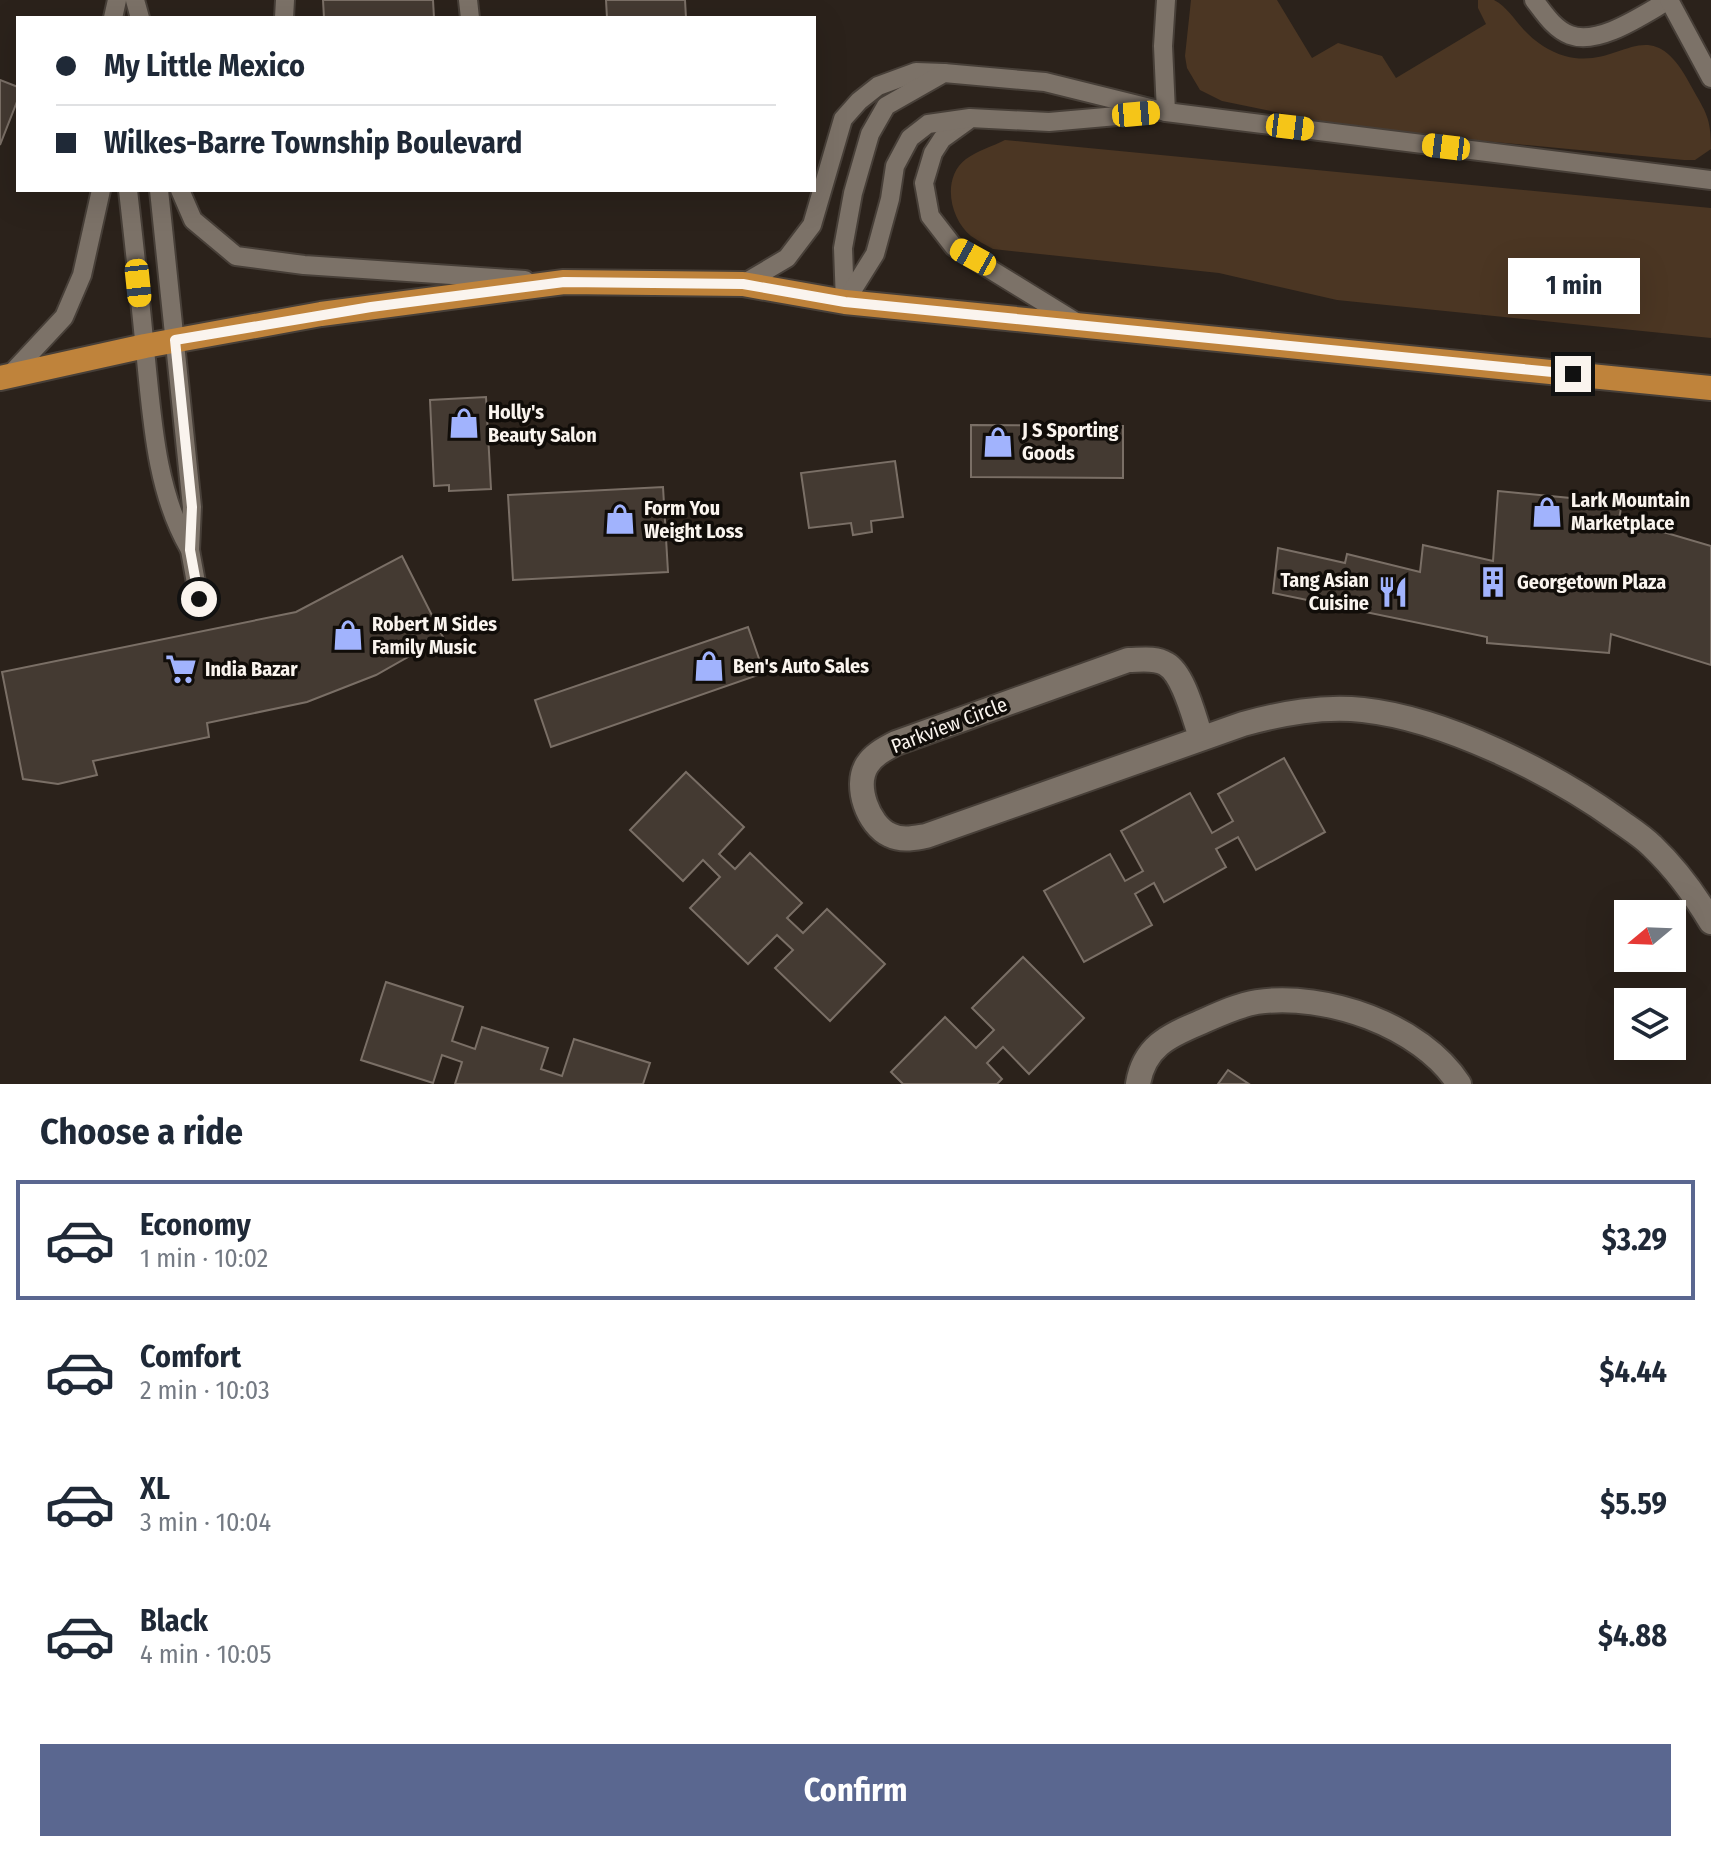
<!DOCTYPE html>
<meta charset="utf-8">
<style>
:root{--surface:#fff;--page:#f6f6f7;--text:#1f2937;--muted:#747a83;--line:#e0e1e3;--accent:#5a6790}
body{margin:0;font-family:"Fira Sans Condensed",sans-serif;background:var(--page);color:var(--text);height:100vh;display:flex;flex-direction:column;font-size:30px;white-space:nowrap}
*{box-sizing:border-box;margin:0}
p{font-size:26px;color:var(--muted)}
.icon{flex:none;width:44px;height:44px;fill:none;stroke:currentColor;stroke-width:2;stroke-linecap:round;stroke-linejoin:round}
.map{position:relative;height:1084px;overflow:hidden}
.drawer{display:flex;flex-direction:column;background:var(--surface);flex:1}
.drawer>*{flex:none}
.hud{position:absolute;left:16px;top:16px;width:800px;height:176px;border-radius:0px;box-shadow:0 8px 32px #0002;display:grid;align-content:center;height:176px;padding:0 40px;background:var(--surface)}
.needle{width:52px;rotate:251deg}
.controls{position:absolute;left:1614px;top:900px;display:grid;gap:16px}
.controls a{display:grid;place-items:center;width:72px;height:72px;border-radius:0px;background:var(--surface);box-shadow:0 8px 32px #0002;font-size:40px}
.end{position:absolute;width:36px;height:36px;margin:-18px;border:10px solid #faf4ee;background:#111;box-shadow:0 0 0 4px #111}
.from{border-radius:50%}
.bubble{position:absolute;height:56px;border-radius:0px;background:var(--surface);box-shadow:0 8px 32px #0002;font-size:26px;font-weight:700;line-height:56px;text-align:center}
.car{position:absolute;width:24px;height:48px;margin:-24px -12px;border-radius:10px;box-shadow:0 0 6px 2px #0007;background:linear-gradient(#f5c518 24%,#345 0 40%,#f5c518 0 76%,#345 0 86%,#f5c518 0)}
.hud b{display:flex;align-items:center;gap:28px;height:76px;font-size:30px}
.hud b+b{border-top:2px solid var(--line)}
.hud i{width:20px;height:20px;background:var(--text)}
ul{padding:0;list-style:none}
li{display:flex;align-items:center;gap:24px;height:120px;margin:0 16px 12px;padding:0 24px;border:4px solid transparent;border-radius:0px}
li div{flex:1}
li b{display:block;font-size:30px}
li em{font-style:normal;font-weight:700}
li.current{border-color:var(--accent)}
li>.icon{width:72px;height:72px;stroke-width:1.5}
h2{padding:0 40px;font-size:36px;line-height:96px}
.action{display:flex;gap:16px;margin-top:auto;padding:16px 40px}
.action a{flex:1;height:92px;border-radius:0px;background:var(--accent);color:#fff;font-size:32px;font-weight:700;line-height:92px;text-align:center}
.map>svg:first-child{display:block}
</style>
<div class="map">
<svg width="1711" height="1084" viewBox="0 0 1711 1084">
<rect width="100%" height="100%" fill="#2b221b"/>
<!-- green -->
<g fill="#4b3623">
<path d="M1191 0H1277L1312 58 1338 43 1382 56 1396 78 1486 24 1478 8V0H1494C1507 7 1514 19 1524 30 1534 41 1550 52 1565 56 1622 72 1649 5 1691 86 1706 113 1711 117 1711 149L1695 160H1684L1358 129 1222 101 1200 90 1187 68 1185 56Z"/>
<path d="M1005 140 1711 208V338L1337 300 1219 273 993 249C986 245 978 241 971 236 950 219 941 178 966 159 977 151 993 146 1005 140Z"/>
</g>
<!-- building -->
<g fill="#443a32" stroke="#7a6f66" stroke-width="2">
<polygon points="323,0 433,0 434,18 324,18"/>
<polygon points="606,0 685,0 686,18 607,18"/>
<polygon points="0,80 18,87 18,99 0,145"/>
<polygon points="486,397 491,489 449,491 449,485 434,486 430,400"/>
<polygon points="971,425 1123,426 1123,478 971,477"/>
<polygon points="895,461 903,517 871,521 872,532 853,535 851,523 809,528 801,473"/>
<polygon points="663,487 668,572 513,580 508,495"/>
<polygon points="1498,491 1622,503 1619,519 1711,546 1711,665 1611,634 1609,653 1487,643 1487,637 1273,593 1278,548 1345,563 1347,554 1420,572 1423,545 1493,561"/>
<polygon points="402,556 443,637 376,675 307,702 207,723 209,737 93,761 97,775 58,784 23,779 2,672 296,612"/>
<polygon points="748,627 764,673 551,747 535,700"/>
<polygon points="1284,758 1325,832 1256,870 1238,837 1216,849 1226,867 1164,902 1154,883 1135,894 1152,925 1084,962 1044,891 1110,854 1125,881 1143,871 1121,831 1190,793 1212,833 1233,821 1218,794"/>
<polygon points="686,772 744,827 719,854 735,869 750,853 802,903 787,918 803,933 827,909 885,964 830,1021 775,968 793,950 777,935 748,964 690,908 720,877 703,860 683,881 630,830"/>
<polygon points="1023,957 1084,1018 1029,1074 1003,1047 987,1063 1002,1079 997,1084 903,1084 891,1072 945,1017 976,1048 994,1030 972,1008"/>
<polygon points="386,982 463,1007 452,1041 475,1049 482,1027 548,1048 541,1069 562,1076 574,1039 650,1063 643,1084 455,1084 462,1062 442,1055 433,1083 361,1060"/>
<polygon points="1228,1070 1249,1084 1218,1084"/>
</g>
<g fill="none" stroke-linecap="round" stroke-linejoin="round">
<defs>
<g id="service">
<polyline points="135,0 140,18"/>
<polyline points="468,0 470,18"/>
<path d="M1534 0C1544 13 1554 29 1570 35 1599 46 1644 14 1669 0"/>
<polyline points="1669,0 1711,78"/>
<polyline points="113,18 117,0"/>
<polyline points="284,18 285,0"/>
<polyline points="1166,112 1163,46 1166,0"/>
<polyline points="967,121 942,139 933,153 924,183 930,216 954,247 1079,324"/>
<path d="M128 190C134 243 140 297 145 350 152 415 155 489 189 548"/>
<polyline points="159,190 192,507 190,550 199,599"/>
<polyline points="180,190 193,220 236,256 304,265 525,280"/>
<polyline points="743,284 787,258 812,225 843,119 859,101 878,86 916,72 944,73"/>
<polyline points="845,302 843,248 853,193 870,134 886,106 944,73 1045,82 1166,112 1711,180"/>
<polyline points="845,302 875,254 890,199 895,166 910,138 928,124 970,118 1049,122 1151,113"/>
<polyline points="10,375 64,317 82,275 101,190"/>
</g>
<g id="minor">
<path d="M1201 737C1194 718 1184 674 1166 664 1155 657 1140 660 1128 660L896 743C885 749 874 754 867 765 854 786 868 825 890 835 902 841 914 838 926 836L1243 724C1283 713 1322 706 1363 710 1445 719 1551 772 1618 820 1629 828 1642 836 1652 846 1675 868 1695 895 1711 922"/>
<path d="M1138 1084C1144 1047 1168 1036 1199 1023 1217 1015 1238 1005 1257 1002 1325 992 1421 1025 1459 1084"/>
</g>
<polyline id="primary" points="0,378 145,346 321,314 564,282 743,284 845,302 1711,388"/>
</defs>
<!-- service casing -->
<use href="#service" stroke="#473f38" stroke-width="22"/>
<!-- minor casing -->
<use href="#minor" stroke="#473f38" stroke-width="28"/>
<!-- primary casing -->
<use href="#primary" stroke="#473f38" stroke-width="28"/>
<!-- service -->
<use href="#service" stroke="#7c7268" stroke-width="18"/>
<!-- minor -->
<use href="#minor" stroke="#7c7268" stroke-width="24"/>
<!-- primary -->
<use href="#primary" stroke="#bf833b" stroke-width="24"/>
</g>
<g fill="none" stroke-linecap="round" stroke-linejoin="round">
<!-- route -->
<polyline stroke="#faf4ee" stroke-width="10" points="199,599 190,550 192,507 175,340 371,307 564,282 743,284 845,302 1573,374"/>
</g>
<!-- icons -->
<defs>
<symbol id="shop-bare" viewBox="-9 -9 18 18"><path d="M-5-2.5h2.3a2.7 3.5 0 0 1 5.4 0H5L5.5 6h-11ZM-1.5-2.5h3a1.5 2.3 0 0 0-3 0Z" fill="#a1b3fd" stroke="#110d09" stroke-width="2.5" paint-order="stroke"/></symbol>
<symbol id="building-bare" viewBox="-9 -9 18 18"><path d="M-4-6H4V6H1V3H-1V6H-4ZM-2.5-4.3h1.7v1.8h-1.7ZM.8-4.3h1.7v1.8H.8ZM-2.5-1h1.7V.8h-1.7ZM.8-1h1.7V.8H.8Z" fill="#a1b3fd" stroke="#110d09" stroke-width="2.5" paint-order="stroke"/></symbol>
<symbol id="restaurant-bare" viewBox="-9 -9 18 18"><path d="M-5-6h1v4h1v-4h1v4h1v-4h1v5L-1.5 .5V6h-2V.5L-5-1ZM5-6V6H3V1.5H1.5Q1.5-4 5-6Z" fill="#a1b3fd" stroke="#110d09" stroke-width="2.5" paint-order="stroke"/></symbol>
<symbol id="supermarket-bare" viewBox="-9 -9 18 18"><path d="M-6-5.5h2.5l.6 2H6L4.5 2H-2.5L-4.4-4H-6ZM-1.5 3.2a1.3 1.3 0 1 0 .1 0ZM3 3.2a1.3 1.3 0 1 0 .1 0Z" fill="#a1b3fd" stroke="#110d09" stroke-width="2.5" paint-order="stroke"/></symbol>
</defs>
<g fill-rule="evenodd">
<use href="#shop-bare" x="442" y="401" width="44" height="44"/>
<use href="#shop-bare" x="976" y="420" width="44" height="44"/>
<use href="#shop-bare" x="1525" y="490" width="44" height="44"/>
<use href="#shop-bare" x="598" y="497" width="44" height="44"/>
<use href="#building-bare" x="1471" y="560" width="44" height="44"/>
<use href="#restaurant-bare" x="1371" y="570" width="44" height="44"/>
<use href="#shop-bare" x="326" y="613" width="44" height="44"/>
<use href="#shop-bare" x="687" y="644" width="44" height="44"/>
<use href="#supermarket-bare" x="159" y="647" width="44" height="44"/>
</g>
<g text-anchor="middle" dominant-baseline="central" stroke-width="7" stroke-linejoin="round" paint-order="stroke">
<!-- poi labels -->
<g font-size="20" font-weight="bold" fill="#faf4ee" stroke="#110d09" text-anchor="start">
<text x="488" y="412">Holly's<tspan x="488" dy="23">Beauty Salon</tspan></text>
<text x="1022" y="430">J S Sporting<tspan x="1022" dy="23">Goods</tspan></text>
<text x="1571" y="500">Lark Mountain<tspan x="1571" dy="23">Marketplace</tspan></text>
<text x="644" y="508">Form You<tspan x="644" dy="23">Weight Loss</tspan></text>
<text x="1369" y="580" text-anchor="end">Tang Asian<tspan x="1369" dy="23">Cuisine</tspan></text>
<text x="1517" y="582">Georgetown Plaza</text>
<text x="372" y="624">Robert M Sides<tspan x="372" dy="23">Family Music</tspan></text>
<text x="733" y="666">Ben's Auto Sales</text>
<text x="205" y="669">India Bazar</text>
</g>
<!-- street labels -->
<g font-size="20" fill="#faf4ee" stroke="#110d09">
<text transform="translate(949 725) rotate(-21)">Parkview Circle</text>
</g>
</g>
</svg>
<div class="controls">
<a><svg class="needle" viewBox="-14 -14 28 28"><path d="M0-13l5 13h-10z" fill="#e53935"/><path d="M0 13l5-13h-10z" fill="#747a83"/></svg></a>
<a><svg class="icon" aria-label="layers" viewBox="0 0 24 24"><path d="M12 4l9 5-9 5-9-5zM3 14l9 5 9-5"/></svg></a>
</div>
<i class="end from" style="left:199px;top:599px"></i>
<i class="end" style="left:1573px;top:374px"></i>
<div class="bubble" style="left:1508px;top:258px;width:132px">1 min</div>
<i class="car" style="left:1136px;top:114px;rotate:85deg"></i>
<i class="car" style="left:1290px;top:127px;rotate:97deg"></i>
<i class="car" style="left:1446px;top:147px;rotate:277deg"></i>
<i class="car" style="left:973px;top:257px;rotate:299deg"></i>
<i class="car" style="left:138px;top:283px;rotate:174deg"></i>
<div class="hud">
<b><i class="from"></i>My Little Mexico</b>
<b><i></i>Wilkes-Barre Township Boulevard</b>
</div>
</div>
<section class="drawer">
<h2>Choose a ride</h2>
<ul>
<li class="current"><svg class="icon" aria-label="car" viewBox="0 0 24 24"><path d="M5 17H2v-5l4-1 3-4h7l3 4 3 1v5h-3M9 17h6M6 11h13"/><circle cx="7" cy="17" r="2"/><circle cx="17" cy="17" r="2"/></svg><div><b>Economy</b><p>1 min · 10:02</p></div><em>$3.29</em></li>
<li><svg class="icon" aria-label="car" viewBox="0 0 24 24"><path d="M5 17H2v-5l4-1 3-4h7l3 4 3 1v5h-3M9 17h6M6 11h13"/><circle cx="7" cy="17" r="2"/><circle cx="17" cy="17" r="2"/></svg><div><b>Comfort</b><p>2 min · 10:03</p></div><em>$4.44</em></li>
<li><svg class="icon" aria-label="car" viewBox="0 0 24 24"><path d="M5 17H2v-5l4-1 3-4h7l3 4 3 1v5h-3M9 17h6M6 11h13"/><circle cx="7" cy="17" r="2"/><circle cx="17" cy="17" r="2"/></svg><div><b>XL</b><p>3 min · 10:04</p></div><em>$5.59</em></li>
<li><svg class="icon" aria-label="car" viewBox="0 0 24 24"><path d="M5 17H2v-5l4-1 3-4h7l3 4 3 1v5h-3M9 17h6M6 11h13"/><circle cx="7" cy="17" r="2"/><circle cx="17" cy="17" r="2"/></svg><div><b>Black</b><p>4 min · 10:05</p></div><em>$4.88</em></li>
</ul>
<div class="action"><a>Confirm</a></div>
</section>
